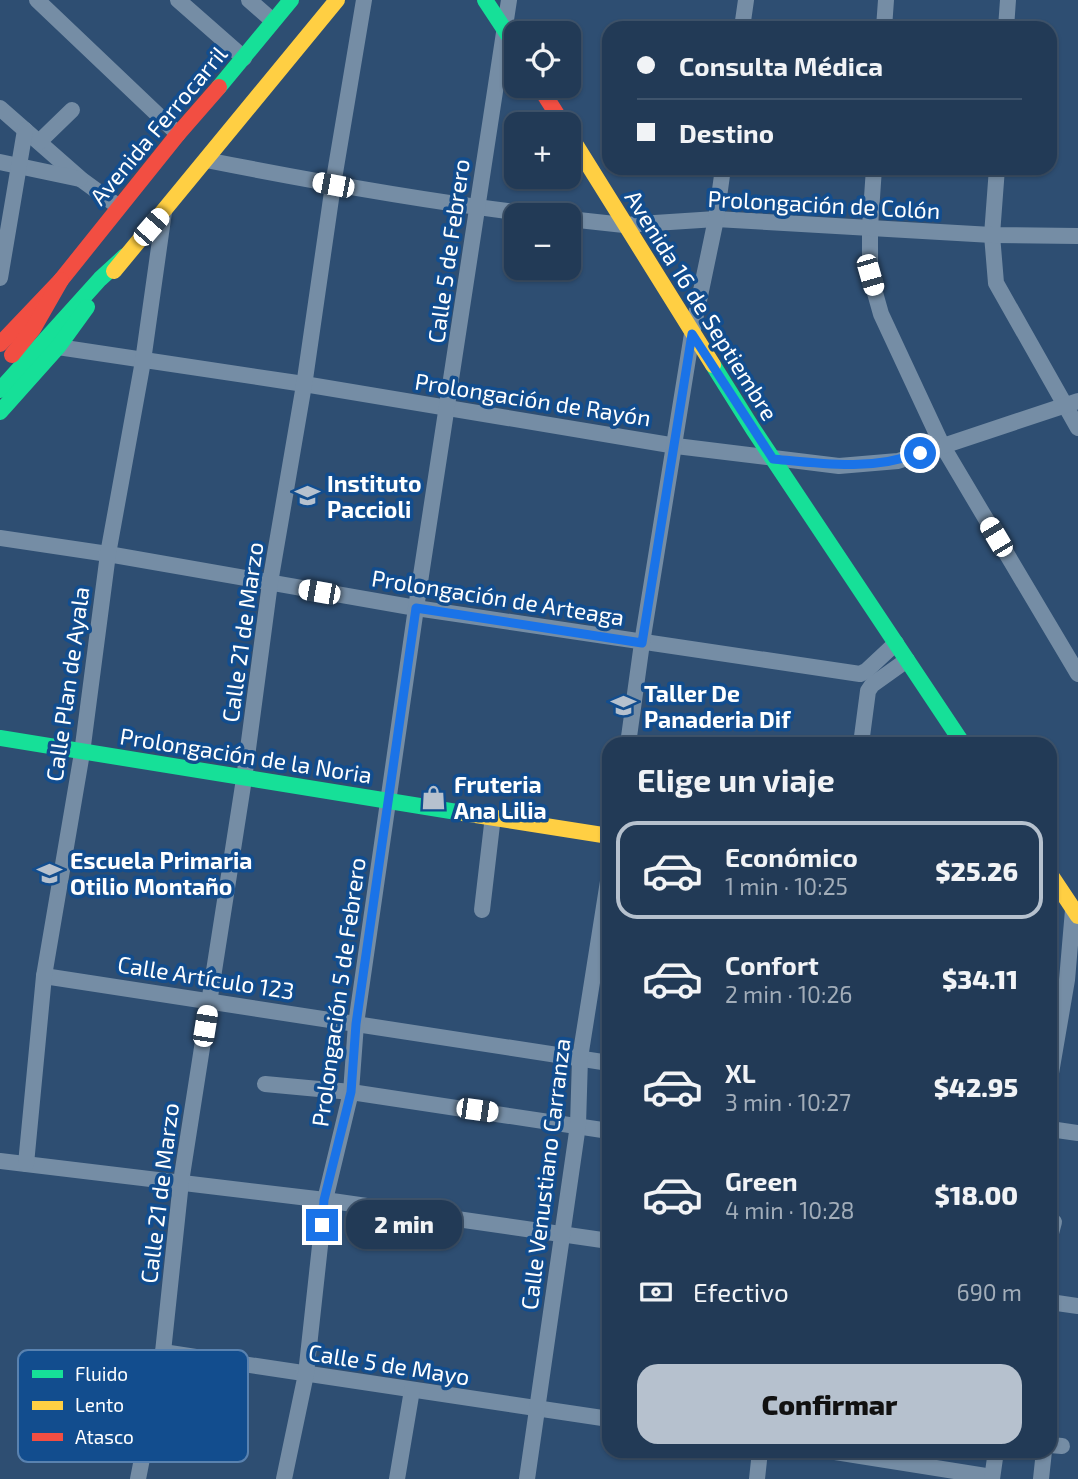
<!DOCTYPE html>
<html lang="es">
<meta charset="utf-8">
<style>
:root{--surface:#223a56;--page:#2a415c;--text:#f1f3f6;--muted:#a2adb9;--line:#3f546c;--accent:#b6c1ce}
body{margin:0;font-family:"Exo 2",sans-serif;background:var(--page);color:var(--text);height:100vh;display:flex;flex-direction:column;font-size:26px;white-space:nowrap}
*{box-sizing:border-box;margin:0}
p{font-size:23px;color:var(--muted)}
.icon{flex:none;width:38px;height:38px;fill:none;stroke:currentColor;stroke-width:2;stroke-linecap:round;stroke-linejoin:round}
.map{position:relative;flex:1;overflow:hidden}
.drawer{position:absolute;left:602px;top:737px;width:455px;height:721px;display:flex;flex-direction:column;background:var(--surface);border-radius:21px;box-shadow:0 2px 5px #0004,0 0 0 2px var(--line)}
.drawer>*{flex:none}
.top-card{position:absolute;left:602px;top:21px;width:455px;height:154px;border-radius:21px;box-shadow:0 2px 5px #0004,0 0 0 2px var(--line);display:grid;align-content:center;height:154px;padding:0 35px;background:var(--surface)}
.controls{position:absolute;left:504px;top:21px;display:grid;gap:14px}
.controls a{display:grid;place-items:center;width:77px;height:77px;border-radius:14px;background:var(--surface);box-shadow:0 2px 5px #0004,0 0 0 2px var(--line);font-size:35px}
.end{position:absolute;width:32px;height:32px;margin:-16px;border:9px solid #1a73e8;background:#fff;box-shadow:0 0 0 4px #fff}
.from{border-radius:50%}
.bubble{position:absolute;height:49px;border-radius:21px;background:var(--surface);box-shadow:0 2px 5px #0004,0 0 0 2px var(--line);font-size:23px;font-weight:800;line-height:49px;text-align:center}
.car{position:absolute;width:21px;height:42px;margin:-21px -10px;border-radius:9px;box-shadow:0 0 5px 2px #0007;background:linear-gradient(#fff 24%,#345 0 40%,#fff 0 76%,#345 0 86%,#fff 0)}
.top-card b{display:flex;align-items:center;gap:24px;height:66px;font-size:26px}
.top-card b+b{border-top:2px solid var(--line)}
.top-card i{width:18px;height:18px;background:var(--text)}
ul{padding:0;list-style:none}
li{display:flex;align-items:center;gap:21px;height:98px;margin:0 14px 10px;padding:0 21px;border:4px solid transparent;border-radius:21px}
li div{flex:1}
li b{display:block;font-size:26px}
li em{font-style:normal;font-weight:800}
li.selected{border-color:var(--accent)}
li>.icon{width:63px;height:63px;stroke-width:1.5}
h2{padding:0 35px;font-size:32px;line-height:84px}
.pay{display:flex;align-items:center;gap:18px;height:77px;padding:0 35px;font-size:26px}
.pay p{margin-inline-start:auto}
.primary-button{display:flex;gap:14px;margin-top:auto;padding:14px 35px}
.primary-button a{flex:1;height:80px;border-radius:21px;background:var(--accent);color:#111;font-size:28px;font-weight:800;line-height:80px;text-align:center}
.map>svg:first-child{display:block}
</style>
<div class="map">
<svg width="1078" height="1479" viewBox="0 0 1078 1479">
<rect width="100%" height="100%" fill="#2e4e72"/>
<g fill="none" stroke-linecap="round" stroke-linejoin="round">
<!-- street -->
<g stroke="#758da5" stroke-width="16">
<polyline points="37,0 178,134"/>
<polyline points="178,0 244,58"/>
<polyline points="249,0 273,21"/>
<polyline points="742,28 746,0"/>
<polyline points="884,28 886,0"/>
<polyline points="1006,28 1008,0"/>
<polyline points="0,108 82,180 119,207"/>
<polyline points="39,142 72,110"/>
<path d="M206 160C317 182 428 202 540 215"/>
<polyline points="0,162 80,179"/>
<polyline points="874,168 870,227 870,275 881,314 942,445 1078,674"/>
<polyline points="997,168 992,235 996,283 1078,428"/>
<polyline points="569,219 624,225 716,219 992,235 1078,236"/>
<polyline points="0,278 25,130"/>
<polyline points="58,347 304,384 676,446 839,466 898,461 1078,401"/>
<polyline points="0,538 108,554 416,608 860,674 866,671 896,643"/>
<polyline points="628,744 642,643 692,334 716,219 723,168"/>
<polyline points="861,744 868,691 872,685 907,660"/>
<polyline points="482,910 493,816"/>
<polyline points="44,976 609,1063"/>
<polyline points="1050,1079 1067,980 1073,910"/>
<polyline points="265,1084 351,1092 609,1131"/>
<polyline points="1050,1129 1078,1133"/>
<polyline points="0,1161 325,1200 609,1241"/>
<polyline points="26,1164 44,976 82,753 108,554 143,361 164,212"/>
<polyline points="1050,1237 1054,1222"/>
<polyline points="1050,1302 1078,1306"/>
<polyline points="163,1352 609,1419"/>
<polyline points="1050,1445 1062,1446"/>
<polyline points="829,1451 992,1477"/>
<polyline points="138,1479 163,1352 181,1182 244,779 270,583 305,379 333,185 364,0"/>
<polyline points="284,1479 306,1374 325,1200 351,1092 356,1024 416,608 509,0"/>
<polyline points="397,1479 412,1390"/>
<polyline points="527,1479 578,1125 580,1058 609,875"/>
<polyline points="757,1479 760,1451"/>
<polyline points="992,1479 996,1451"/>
<polyline points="1041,1479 1044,1451"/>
</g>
<!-- fast -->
<g stroke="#16e098" stroke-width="16">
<polyline points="485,0 516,47"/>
<polyline points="219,87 291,0"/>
<polyline points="713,365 753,429 963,744"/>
<polyline points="0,390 100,279 125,256"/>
<polyline points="0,412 58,347 87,307"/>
<polyline points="0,738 463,813"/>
</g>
<!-- slow -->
<g stroke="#ffcf43" stroke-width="16">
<polyline points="569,134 713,365"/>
<polyline points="114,271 337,0"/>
<polyline points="463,813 609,836"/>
<polyline points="1050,874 1078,916"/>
</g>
<!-- jam -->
<g stroke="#f24e42" stroke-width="16">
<polyline points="539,86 563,124"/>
<polyline points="0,344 61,280 178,134 219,87"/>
<polyline points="12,355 33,329 61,280"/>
</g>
</g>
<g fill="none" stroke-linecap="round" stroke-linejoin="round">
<!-- route -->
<path stroke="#1a73e8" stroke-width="9" d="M322 1225 324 1200 351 1092 356 1024 416 608 642 643 692 334 773 459C824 464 871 471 920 453"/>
</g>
<!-- icons -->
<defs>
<symbol id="school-bare" viewBox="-9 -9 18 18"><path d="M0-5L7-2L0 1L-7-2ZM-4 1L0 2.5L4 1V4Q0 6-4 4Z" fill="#b6c1ce" stroke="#124d8e" stroke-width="2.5" paint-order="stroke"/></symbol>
<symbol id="university-bare" viewBox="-9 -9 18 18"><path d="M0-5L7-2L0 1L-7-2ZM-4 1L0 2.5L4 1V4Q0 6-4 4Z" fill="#b6c1ce" stroke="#124d8e" stroke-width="2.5" paint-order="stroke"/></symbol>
<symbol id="shop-bare" viewBox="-9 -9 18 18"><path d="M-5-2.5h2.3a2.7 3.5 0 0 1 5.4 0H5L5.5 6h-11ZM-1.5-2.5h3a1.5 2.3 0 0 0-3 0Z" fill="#b6c1ce" stroke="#124d8e" stroke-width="2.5" paint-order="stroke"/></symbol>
</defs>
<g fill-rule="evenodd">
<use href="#school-bare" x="290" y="478" width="35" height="35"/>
<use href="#university-bare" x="606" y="688" width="35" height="35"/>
<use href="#shop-bare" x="416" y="780" width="35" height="35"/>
<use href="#school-bare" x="32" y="856" width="35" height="35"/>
</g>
<g text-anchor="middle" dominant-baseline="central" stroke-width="7" stroke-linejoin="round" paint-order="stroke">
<!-- street labels -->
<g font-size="23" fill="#fff" stroke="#124d8e">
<text transform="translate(158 125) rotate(-50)">Avenida Ferrocarril</text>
<text transform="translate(824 204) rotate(3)">Prolongación de Colón</text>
<text transform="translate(448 251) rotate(-82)">Calle 5 de Febrero</text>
<text transform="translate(702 305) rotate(58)">Avenida 16 de Septiembre</text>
<text transform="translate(533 399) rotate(9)">Prolongación de Rayón</text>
<text transform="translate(498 597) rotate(9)">Prolongación de Arteaga</text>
<text transform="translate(242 632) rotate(-82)">Calle 21 de Marzo</text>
<text transform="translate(67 684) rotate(-82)">Calle Plan de Ayala</text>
<text transform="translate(246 755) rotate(9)">Prolongación de la Noria</text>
<text transform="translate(206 977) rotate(9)">Calle Artículo 123</text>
<text transform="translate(338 992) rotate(-82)">Prolongación 5 de Febrero</text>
<text transform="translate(545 1174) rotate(-83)">Calle Venustiano Carranza</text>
<text transform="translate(159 1193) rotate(-83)">Calle 21 de Marzo</text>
<text transform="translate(389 1364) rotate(9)">Calle 5 de Mayo</text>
</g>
<!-- poi labels -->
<g font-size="23" font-weight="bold" fill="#fff" stroke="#124d8e" text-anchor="start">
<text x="327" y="483">Instituto<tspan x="327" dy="26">Paccioli</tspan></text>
<text x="644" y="693">Taller De<tspan x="644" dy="26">Panaderia Dif</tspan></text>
<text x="454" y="784">Fruteria<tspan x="454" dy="26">Ana Lilia</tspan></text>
<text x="70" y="860">Escuela Primaria<tspan x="70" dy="26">Otilio Montaño</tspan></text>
</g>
</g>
<!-- legend -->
<rect x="18" y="1350" width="230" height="112" rx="10" fill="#124d8e" stroke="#5982b0" stroke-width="2"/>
<rect x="32" y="1370" width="31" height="8" fill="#16e098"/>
<rect x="32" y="1401" width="31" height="9" fill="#ffcf43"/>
<rect x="32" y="1433" width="31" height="8" fill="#f24e42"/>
<g font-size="19" fill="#fff">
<text x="75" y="1381">Fluido</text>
<text x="75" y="1412">Lento</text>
<text x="75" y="1444">Atasco</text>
</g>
</svg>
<div class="controls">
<a><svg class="icon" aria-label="locate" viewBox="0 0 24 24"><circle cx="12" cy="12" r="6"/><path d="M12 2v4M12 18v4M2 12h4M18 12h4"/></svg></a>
<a>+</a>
<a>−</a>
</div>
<i class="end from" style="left:920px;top:453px"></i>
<i class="end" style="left:322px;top:1225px"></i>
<div class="bubble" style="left:346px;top:1200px;width:116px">2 min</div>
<i class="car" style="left:333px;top:185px;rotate:281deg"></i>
<i class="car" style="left:151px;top:227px;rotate:41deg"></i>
<i class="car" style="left:870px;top:275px;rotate:164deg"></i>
<i class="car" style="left:996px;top:537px;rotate:329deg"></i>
<i class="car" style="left:319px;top:592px;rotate:280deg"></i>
<i class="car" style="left:205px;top:1026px;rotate:9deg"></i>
<i class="car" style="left:477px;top:1110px;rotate:98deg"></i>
<div class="top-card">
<b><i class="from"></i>Consulta Médica</b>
<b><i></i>Destino</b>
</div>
<section class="drawer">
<h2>Elige un viaje</h2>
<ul>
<li class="selected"><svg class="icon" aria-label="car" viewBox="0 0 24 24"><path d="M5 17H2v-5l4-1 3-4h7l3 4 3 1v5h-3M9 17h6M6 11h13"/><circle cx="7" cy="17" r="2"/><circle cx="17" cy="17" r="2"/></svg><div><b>Económico</b><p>1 min · 10:25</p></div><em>$25.26</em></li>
<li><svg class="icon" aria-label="car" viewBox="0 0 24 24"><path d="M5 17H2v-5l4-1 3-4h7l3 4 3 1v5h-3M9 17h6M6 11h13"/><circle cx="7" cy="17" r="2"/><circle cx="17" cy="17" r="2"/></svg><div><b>Confort</b><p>2 min · 10:26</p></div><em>$34.11</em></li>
<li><svg class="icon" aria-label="car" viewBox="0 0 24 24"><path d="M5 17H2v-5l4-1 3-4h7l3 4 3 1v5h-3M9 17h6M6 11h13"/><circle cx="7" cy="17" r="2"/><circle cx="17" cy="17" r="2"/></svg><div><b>XL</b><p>3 min · 10:27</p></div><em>$42.95</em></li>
<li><svg class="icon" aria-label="car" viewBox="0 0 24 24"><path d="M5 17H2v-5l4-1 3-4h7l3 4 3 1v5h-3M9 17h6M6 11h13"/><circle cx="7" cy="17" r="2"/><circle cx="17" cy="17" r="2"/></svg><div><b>Green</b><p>4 min · 10:28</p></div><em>$18.00</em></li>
</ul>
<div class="pay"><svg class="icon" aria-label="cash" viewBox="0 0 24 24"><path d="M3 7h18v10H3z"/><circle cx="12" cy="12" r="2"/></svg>Efectivo<p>690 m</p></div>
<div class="primary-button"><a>Confirmar</a></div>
</section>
</div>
